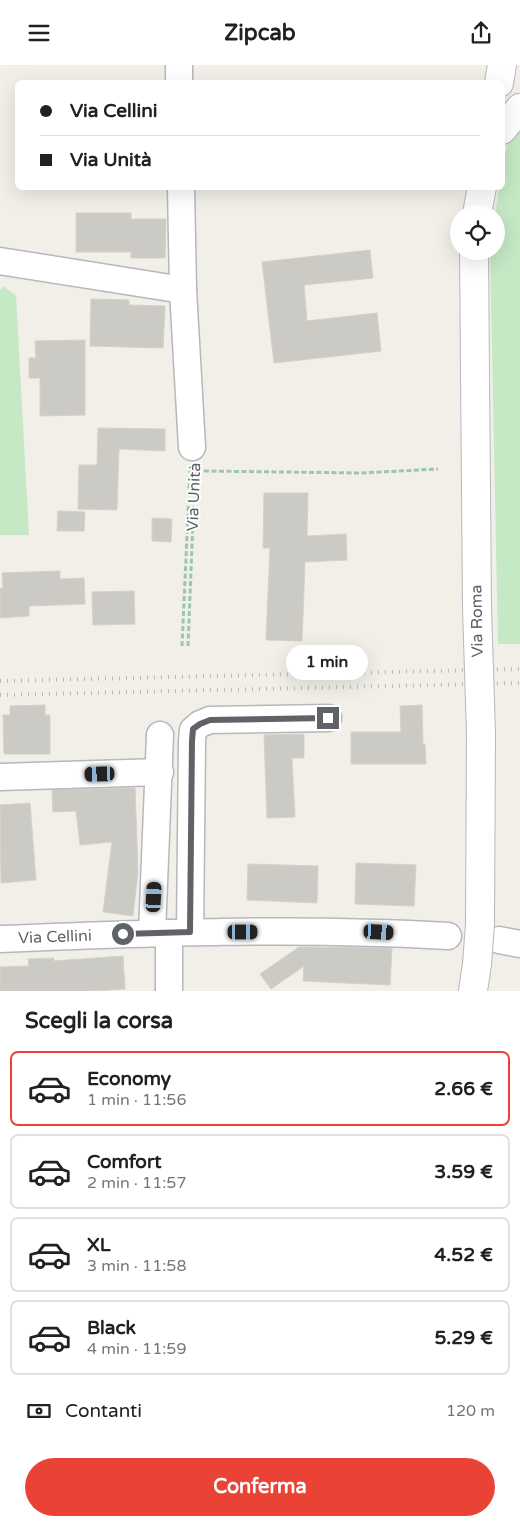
<!DOCTYPE html>
<html lang="it">
<meta charset="utf-8">
<style>
:root{--surface:#fff;--page:#f2f2f2;--text:#202124;--muted:#757577;--line:#e0e0e0;--accent:#ea4335}
body{margin:0;font-family:"Varela Round",sans-serif;background:var(--page);color:var(--text);height:100vh;display:flex;flex-direction:column;font-size:19px;white-space:nowrap}
*{box-sizing:border-box;margin:0}
p{font-size:16px;color:var(--muted)}
.icon{flex:none;width:28px;height:28px;fill:none;stroke:currentColor;stroke-width:2;stroke-linecap:round;stroke-linejoin:round}
.map{position:relative;height:926px;overflow:hidden}
.sheet{display:flex;flex-direction:column;background:var(--surface);flex:1}
.sheet>*{flex:none}
.guide{position:absolute;left:15px;top:15px;width:490px;height:110px;border-radius:8px;box-shadow:0 5px 20px #0002;display:grid;align-content:center;height:110px;padding:0 25px;background:var(--surface)}
.controls{position:absolute;left:450px;top:140px;display:grid;gap:10px}
.controls a{display:grid;place-items:center;width:55px;height:55px;border-radius:50%;background:var(--surface);box-shadow:0 5px 20px #0002;font-size:25px}
.end{position:absolute;width:22px;height:22px;margin:-11px;border:6px solid #5f6368;background:#fff;box-shadow:0 0 0 2px #fff}
.from{border-radius:50%}
.bubble{position:absolute;height:35px;border-radius:18px;background:var(--surface);box-shadow:0 5px 20px #0002;font-size:16px;font-weight:800;line-height:35px;text-align:center}
.car{position:absolute;width:15px;height:30px;margin:-15px -8px;border-radius:6px;box-shadow:0 0 4px 1px #0007;background:linear-gradient(#222 24%,#8ab4d8 0 40%,#222 0 76%,#8ab4d8 0 86%,#222 0)}
.guide b{display:flex;align-items:center;gap:18px;height:48px;font-size:19px}
.guide b+b{border-top:1px solid var(--line)}
.guide i{width:12px;height:12px;background:var(--text)}
ul{padding:0;list-style:none}
li{display:flex;align-items:center;gap:15px;height:75px;margin:0 10px 8px;padding:0 15px;border:2px solid var(--line);border-radius:8px}
li div{flex:1}
li b{display:block;font-size:19px}
li em{font-style:normal;font-weight:800}
li.on{border-color:var(--accent)}
li>.icon{width:45px;height:45px;stroke-width:1.5}
h2{padding:0 25px;font-size:22px;line-height:60px}
.pay{display:flex;align-items:center;gap:12px;height:55px;padding:0 25px;font-size:19px}
.pay p{margin-inline-start:auto}
.primary-button{display:flex;gap:10px;margin-top:auto;padding:10px 25px}
.primary-button a{flex:1;height:58px;border-radius:30px;background:var(--accent);color:#fff;font-size:20px;font-weight:800;line-height:58px;text-align:center}
header{display:flex;justify-content:space-between;align-items:center;height:65px;padding:0 25px;background:var(--surface);font-size:22px;font-weight:800}
.map>svg:first-child{display:block}
</style>
<header><svg class="icon" aria-label="menu" viewBox="0 0 24 24"><path d="M4 6h16M4 12h16M4 18h16"/></svg>Zipcab<svg class="icon" aria-label="share" viewBox="0 0 24 24"><path d="M12 15V3M7 8l5-5 5 5M5 13v7h14v-7"/></svg></header>
<div class="map">
<svg width="520" height="926" viewBox="0 0 520 926">
<rect width="100%" height="100%" fill="#f1efe8"/>
<!-- green -->
<g fill="#c5e8c5">
<path d="M520 60V579H498L490 186H496V149H495L499 123 502 122C503 100 503 77 520 60Z"/>
<polygon points="3,221 16,231 29,470 0,470 0,226"/>
</g>
<!-- building -->
<g fill="#cccac5" stroke="#d6d1c6">
<polygon points="76,148 131,148 131,154 166,154 165,193 131,193 131,187 76,187"/>
<polygon points="370,185 373,213 304,220 307,256 377,248 381,286 274,298 262,197"/>
<polygon points="91,234 129,235 129,240 165,241 163,283 90,281"/>
<polygon points="85,275 85,350 40,351 40,313 29,313 29,293 36,293 35,276"/>
<polygon points="98,363 165,364 165,386 119,384 117,445 78,444 79,400 97,400"/>
<polygon points="264,428 308,428 307,471 346,469 347,495 305,497 302,576 266,575 270,483 263,483"/>
<polygon points="58,446 85,447 84,466 57,466"/>
<polygon points="152,453 172,454 171,477 152,476"/>
<polygon points="60,506 60,514 84,513 85,539 29,541 29,551 0,553 0,523 3,523 2,508"/>
<polygon points="134,526 135,559 93,560 92,527"/>
<polygon points="45,640 45,650 50,650 50,689 4,689 3,650 10,650 10,641"/>
<polygon points="422,640 423,679 425,679 426,699 351,699 351,667 401,667 400,641"/>
<polygon points="304,669 304,693 292,693 295,752 267,753 264,670"/>
<polygon points="135,723 138,807 133,851 103,847 112,777 80,780 76,746 53,747 52,725"/>
<polygon points="30,738 36,815 1,818 0,740"/>
<polygon points="356,798 416,800 414,841 355,839"/>
<polygon points="248,799 318,801 317,838 247,835"/>
<polygon points="299,882 392,883 390,920 303,916 304,901 271,924 260,909"/>
<polygon points="123,891 125,924 91,926 0,926 0,902 29,901 28,894 54,893 54,896"/>
</g>
<g fill="none" stroke-linecap="round" stroke-linejoin="round">
<defs>
<g id="minor">
<polyline points="179,0 179,18"/>
<polyline points="181,122 183,225 192,382"/>
<polyline points="0,196 183,225"/>
<polyline points="0,712 160,707"/>
<polyline points="190,867 192,676 193,665 200,659 210,655 328,653"/>
<polyline points="152,868 160,670"/>
<polyline points="169,868 169,926"/>
<path d="M0 874C149 868 298 862 448 871"/>
<polyline points="499,875 520,879"/>
</g>
<g id="tertiary">
<polyline points="499,18 502,0"/>
<polyline points="502,65 520,43"/>
<polyline points="477,149 482,122"/>
<polyline points="480,859 481,669"/>
<polyline points="473,926 477,899"/>
</g>
</defs>
<!-- minor casing -->
<use href="#minor" stroke="#b5b8bc" stroke-width="29"/>
<!-- tertiary casing -->
<use href="#tertiary" stroke="#b5b8bc" stroke-width="30"/>
<!-- path -->
<g stroke="#9cc7a9" stroke-width="3" stroke-dasharray="5 2.5" stroke-linecap="butt">
<polyline points="204,406 361,408 438,404"/>
<polyline points="182,581 190,405"/>
<polyline points="188,581 195,404"/>
</g>
<!-- minor -->
<use href="#minor" stroke="#fff" stroke-width="26"/>
<!-- tertiary -->
<use href="#tertiary" stroke="#fff" stroke-width="28"/>
<!-- rail -->
<g stroke="#b6b7b8" stroke-width="4" stroke-dasharray="1 6" stroke-linecap="butt">
<polyline points="0,616 520,604"/>
<polyline points="0,630 520,618"/>
</g>
<defs>
<g id="tertiary-bridge">
<polyline points="474,186 477,543 481,669"/>
<polyline points="477,899 480,859"/>
</g>
</defs>
<!-- tertiary-bridge casing -->
<use href="#tertiary-bridge" stroke="#b5b8bc" stroke-width="30" stroke-linecap="butt"/>
<!-- tertiary-bridge -->
<use href="#tertiary-bridge" stroke="#fff" stroke-width="28"/>
</g>
<g fill="none" stroke-linecap="round" stroke-linejoin="round">
<!-- route -->
<polyline stroke="#5f6368" stroke-width="6" points="123,869 190,867 192,676 193,664 200,659 210,655 328,653"/>
</g>
<g text-anchor="middle" dominant-baseline="central" stroke-width="4" stroke-linejoin="round" paint-order="stroke">
<!-- street labels -->
<g font-size="16" fill="#5f6368" stroke="#fff">
<text transform="translate(194 432) rotate(-88)">Via Unità</text>
<text transform="translate(477 556) rotate(-91)">Via Roma</text>
<text transform="translate(55 872) rotate(-2)">Via Cellini</text>
</g>
</g>
</svg>
<div class="controls">
<a><svg class="icon" aria-label="locate" viewBox="0 0 24 24"><circle cx="12" cy="12" r="6"/><path d="M12 2v4M12 18v4M2 12h4M18 12h4"/></svg></a>
</div>
<i class="end from" style="left:123px;top:869px"></i>
<i class="end" style="left:328px;top:653px"></i>
<div class="bubble" style="left:286px;top:580px;width:82px">1 min</div>
<i class="car" style="left:100px;top:709px;rotate:268deg"></i>
<i class="car" style="left:154px;top:832px;rotate:3deg"></i>
<i class="car" style="left:243px;top:867px;rotate:90deg"></i>
<i class="car" style="left:379px;top:867px;rotate:93deg"></i>
<div class="guide">
<b><i class="from"></i>Via Cellini</b>
<b><i></i>Via Unità</b>
</div>
</div>
<section class="sheet">
<h2>Scegli la corsa</h2>
<ul>
<li class="on"><svg class="icon" aria-label="car" viewBox="0 0 24 24"><path d="M5 17H2v-5l4-1 3-4h7l3 4 3 1v5h-3M9 17h6M6 11h13"/><circle cx="7" cy="17" r="2"/><circle cx="17" cy="17" r="2"/></svg><div><b>Economy</b><p>1 min · 11:56</p></div><em>2.66 €</em></li>
<li><svg class="icon" aria-label="car" viewBox="0 0 24 24"><path d="M5 17H2v-5l4-1 3-4h7l3 4 3 1v5h-3M9 17h6M6 11h13"/><circle cx="7" cy="17" r="2"/><circle cx="17" cy="17" r="2"/></svg><div><b>Comfort</b><p>2 min · 11:57</p></div><em>3.59 €</em></li>
<li><svg class="icon" aria-label="car" viewBox="0 0 24 24"><path d="M5 17H2v-5l4-1 3-4h7l3 4 3 1v5h-3M9 17h6M6 11h13"/><circle cx="7" cy="17" r="2"/><circle cx="17" cy="17" r="2"/></svg><div><b>XL</b><p>3 min · 11:58</p></div><em>4.52 €</em></li>
<li><svg class="icon" aria-label="car" viewBox="0 0 24 24"><path d="M5 17H2v-5l4-1 3-4h7l3 4 3 1v5h-3M9 17h6M6 11h13"/><circle cx="7" cy="17" r="2"/><circle cx="17" cy="17" r="2"/></svg><div><b>Black</b><p>4 min · 11:59</p></div><em>5.29 €</em></li>
</ul>
<div class="pay"><svg class="icon" aria-label="cash" viewBox="0 0 24 24"><path d="M3 7h18v10H3z"/><circle cx="12" cy="12" r="2"/></svg>Contanti<p>120 m</p></div>
<div class="primary-button"><a>Conferma</a></div>
</section>
